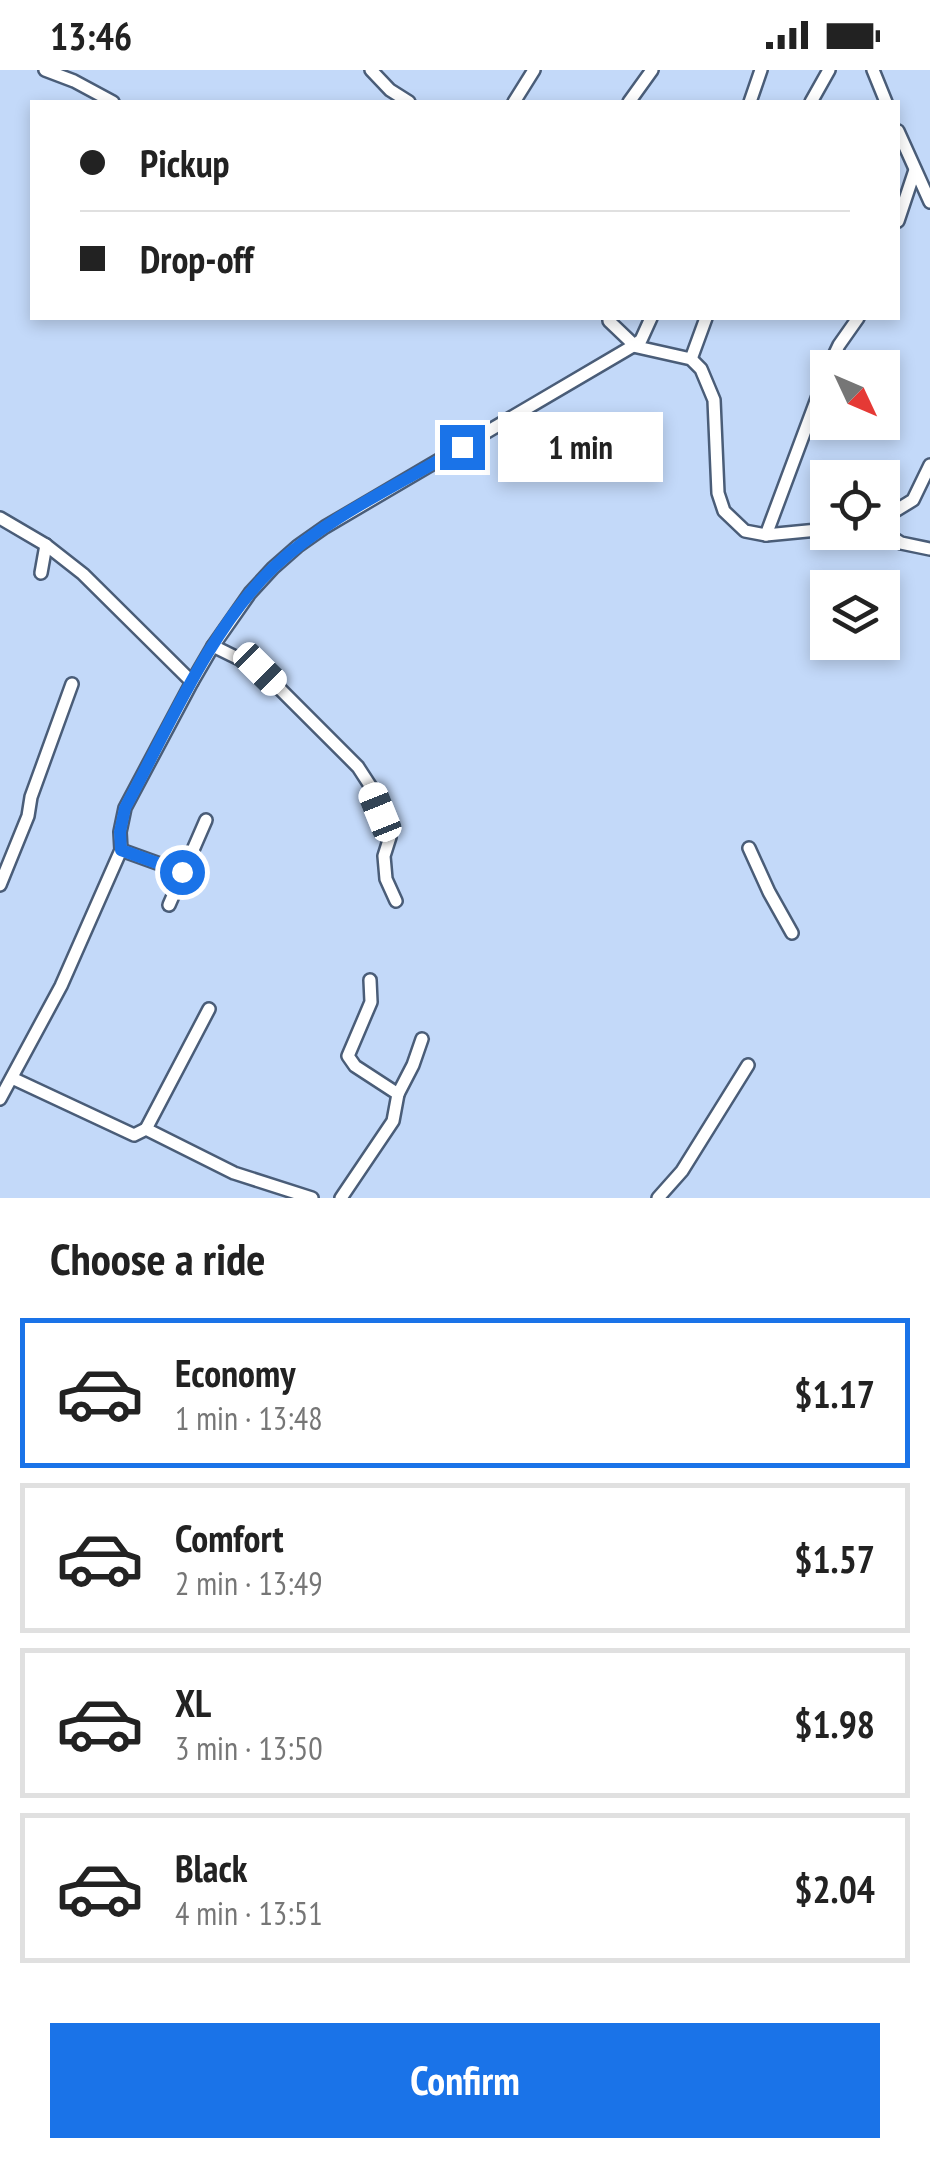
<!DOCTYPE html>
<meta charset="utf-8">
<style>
:root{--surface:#fff;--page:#f6f6f6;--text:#222;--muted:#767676;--line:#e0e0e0;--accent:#1a73e8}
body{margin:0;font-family:"PT Sans Narrow",sans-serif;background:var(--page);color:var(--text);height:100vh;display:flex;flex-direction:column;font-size:38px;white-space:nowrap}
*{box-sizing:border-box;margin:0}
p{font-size:32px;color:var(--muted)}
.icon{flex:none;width:55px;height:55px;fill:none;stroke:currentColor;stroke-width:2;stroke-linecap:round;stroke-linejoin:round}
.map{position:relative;height:1128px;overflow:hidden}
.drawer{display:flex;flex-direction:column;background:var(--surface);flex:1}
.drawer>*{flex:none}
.top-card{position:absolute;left:30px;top:30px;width:870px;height:220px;border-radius:0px;box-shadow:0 5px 15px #0003;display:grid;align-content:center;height:220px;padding:0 50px;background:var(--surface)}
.needle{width:65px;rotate:134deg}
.controls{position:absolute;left:810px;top:280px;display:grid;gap:20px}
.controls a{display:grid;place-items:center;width:90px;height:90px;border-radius:0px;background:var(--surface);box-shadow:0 5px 15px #0003;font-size:50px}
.end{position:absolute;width:45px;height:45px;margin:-22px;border:12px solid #1a73e8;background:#fff;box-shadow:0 0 0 5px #fff}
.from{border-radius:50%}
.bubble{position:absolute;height:70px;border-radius:0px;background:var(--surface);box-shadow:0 5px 15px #0003;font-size:32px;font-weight:600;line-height:70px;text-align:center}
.car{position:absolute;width:30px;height:60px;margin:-30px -15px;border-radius:12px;box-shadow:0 0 8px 2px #0007;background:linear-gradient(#fff 24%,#345 0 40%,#fff 0 76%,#345 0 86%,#fff 0)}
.top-card b{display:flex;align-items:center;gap:35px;height:95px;font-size:38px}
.top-card b+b{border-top:2px solid var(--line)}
.top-card i{width:25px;height:25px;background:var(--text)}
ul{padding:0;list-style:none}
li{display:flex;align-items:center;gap:30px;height:150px;margin:0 20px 15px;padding:0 30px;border:5px solid var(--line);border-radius:0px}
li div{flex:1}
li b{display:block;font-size:38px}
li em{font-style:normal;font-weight:600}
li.active{border-color:var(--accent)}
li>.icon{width:90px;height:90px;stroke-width:1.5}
h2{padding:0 50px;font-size:45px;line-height:120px}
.primary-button{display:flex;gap:20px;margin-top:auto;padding:20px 50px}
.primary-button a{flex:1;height:115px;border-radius:0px;background:var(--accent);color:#fff;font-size:40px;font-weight:600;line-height:115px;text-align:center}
.status{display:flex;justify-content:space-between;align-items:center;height:70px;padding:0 50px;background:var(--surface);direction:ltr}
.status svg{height:28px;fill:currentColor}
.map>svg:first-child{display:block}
</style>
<div class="status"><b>13:46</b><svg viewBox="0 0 49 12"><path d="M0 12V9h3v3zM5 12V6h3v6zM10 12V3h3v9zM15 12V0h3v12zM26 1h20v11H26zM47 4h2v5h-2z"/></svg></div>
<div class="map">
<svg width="930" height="1128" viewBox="0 0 930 1128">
<rect width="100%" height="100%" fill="#c3d9f9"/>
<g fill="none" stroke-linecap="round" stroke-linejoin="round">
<defs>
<g id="minor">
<polyline points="45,0 74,11 113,32"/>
<polyline points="371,0 390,20 409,32"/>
<polyline points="873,0 886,32"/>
<polyline points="514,32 534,0"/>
<polyline points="629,32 652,0"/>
<polyline points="750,32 761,0"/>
<polyline points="811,32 829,0"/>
<polyline points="898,61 930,132"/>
<polyline points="898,151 915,100"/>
<polyline points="609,248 609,251 631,272 633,276 691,289 701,299 714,330 718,423 724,441 745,461 766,465 828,459"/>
<polyline points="691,289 706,248"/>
<polyline points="828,298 839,275 858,248"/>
<polyline points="0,448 46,475 83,504 192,612"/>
<polyline points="882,449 913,430 930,395"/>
<polyline points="882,461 901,473 930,479"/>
<polyline points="766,465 828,299"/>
<polyline points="41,503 46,475"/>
<polyline points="213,576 260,599 358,697 371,717 390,767 384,786 386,809 396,831"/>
<polyline points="749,778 769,822 792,863"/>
<polyline points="121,780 182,802"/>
<polyline points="0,815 28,746 31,727 72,614"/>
<polyline points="169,835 206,750"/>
<polyline points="12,1008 134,1065 146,1059 234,1103 312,1128"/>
<polyline points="398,1024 413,995 422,969"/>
<polyline points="0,1029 61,916 121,780 120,762 125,738 192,612 213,576 250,523 273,498 298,476 325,457 633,276 641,270 651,248"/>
<polyline points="146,1059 209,939"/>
<polyline points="341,1128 393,1051 398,1024 355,996 348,986 371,932 370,910"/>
<polyline points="658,1128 682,1101 748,995"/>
</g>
</defs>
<!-- minor casing -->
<use href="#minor" stroke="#4a5d78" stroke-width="16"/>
<!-- minor -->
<use href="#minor" stroke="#fff" stroke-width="11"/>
</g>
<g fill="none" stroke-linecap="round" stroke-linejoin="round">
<!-- route -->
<path stroke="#1a73e8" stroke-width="12" d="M182 802 121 780 120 762 125 738C167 661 210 558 274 497 327 447 400 414 462 377"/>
</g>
</svg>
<div class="controls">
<a><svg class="needle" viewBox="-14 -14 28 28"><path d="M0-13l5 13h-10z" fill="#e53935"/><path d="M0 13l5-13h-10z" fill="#767676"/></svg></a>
<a><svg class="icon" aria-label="locate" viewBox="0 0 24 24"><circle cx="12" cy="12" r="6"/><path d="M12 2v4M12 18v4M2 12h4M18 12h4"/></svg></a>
<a><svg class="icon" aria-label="layers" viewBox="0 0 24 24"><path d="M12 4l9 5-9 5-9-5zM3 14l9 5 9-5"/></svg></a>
</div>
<i class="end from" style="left:182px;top:802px"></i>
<i class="end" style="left:462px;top:377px"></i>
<div class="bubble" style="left:498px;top:342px;width:165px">1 min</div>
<i class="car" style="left:260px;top:599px;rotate:135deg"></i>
<i class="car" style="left:380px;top:742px;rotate:338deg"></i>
<div class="top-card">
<b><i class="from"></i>Pickup</b>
<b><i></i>Drop-off</b>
</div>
</div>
<section class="drawer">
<h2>Choose a ride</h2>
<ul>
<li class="active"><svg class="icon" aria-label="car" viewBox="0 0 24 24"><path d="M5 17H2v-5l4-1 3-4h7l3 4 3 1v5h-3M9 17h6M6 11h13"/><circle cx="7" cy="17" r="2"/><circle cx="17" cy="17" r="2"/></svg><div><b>Economy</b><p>1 min · 13:48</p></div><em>$1.17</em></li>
<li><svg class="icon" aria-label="car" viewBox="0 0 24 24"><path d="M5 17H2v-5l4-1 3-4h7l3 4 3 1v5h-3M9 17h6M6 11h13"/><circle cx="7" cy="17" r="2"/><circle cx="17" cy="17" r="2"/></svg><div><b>Comfort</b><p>2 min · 13:49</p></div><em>$1.57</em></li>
<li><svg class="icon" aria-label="car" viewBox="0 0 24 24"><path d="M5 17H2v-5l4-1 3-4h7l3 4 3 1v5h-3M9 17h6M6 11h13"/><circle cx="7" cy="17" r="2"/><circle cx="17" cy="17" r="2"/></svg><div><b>XL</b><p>3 min · 13:50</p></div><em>$1.98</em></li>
<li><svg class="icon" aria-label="car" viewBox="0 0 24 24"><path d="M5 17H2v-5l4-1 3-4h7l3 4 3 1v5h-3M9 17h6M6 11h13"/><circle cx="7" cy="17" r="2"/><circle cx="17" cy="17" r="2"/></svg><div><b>Black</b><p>4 min · 13:51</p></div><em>$2.04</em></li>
</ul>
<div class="primary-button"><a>Confirm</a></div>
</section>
